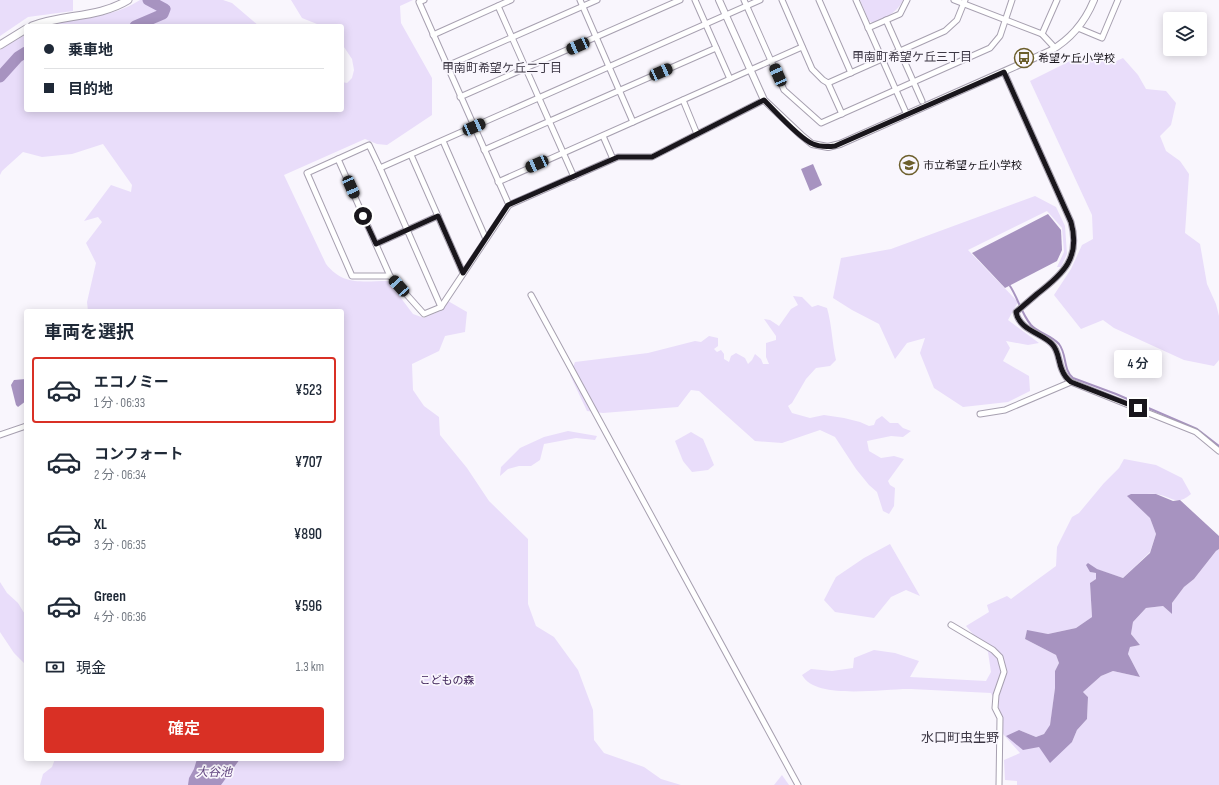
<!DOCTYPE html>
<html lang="ja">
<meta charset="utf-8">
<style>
:root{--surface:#fff;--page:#f2f2f3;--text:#1f2937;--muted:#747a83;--line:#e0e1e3;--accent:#d93025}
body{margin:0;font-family:"Sofia Sans Condensed","Noto Sans JP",sans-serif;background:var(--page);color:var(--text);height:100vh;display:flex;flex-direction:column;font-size:15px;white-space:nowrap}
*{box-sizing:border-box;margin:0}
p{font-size:13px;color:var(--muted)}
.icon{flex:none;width:22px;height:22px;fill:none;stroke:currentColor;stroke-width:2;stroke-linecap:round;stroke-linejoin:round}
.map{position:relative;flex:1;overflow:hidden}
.details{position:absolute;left:24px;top:309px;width:320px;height:452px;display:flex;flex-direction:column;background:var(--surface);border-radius:4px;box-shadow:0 2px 10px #0003}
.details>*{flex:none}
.hud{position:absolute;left:24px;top:24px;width:320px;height:88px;border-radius:4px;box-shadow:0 2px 10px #0003;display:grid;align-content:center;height:88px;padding:0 20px;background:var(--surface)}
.tools{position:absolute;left:1163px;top:12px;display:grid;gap:8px}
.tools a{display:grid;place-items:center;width:44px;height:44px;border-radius:4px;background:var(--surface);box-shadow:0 2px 10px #0003;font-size:20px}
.end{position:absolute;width:18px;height:18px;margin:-9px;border:5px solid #19161c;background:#fff;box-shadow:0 0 0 2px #fff}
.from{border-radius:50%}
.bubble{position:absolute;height:28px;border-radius:4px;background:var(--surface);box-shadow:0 2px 10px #0003;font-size:13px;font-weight:600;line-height:28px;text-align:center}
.car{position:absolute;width:12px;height:24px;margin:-12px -6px;border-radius:5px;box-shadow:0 0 3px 1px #0007;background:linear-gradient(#222 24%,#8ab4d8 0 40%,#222 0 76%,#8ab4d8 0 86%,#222 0)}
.hud b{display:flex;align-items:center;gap:14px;height:38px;font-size:15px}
.hud b+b{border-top:1px solid var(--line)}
.hud i{width:10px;height:10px;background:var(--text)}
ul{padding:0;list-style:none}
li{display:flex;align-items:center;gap:12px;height:66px;margin:0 8px 6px;padding:0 12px;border:2px solid transparent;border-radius:4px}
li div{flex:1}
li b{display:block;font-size:15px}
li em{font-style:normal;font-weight:600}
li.on{border-color:var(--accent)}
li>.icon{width:36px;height:36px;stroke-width:1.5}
h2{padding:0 20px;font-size:18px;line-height:48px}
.pay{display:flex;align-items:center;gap:10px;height:44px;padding:0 20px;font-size:15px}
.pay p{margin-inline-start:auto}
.action{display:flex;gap:8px;margin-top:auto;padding:8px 20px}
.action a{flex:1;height:46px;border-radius:4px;background:var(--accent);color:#fff;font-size:16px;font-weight:600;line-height:46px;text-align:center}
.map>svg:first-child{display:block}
</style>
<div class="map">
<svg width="1219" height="785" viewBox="0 0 1219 785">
<rect width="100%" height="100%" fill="#f9f6fd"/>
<!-- green -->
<g fill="#e9ddfa">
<polygon points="0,0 73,0 73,11 28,17 0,36"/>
<path d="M140 0H223L232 3 259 26H43C75 18 111 19 140 0Z"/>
<path d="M291 0H413L400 6 401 23 432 78V115L387 145 377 144 365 139 284 175 326 264C343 286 363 281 388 281L413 314 424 318 443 310 448 301 467 312 465 332 445 336 439 351 412 364 413 390 424 406 439 417 440 435 467 468 489 501 528 539V604L536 626 554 637 578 670 593 710 594 740 604 753 644 767 661 779 681 785H40L43 774 52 767 55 759H342V311H88L87 302 96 263 86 243 102 222 98 217 84 221 111 185 131 192 132 185 103 144 72 154 42 157 23 152 2 171 0 175V50L26 34V110H342V82L347 83 352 78 354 70 352 59 342 44V26H322L302 18Z"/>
<path d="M860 0H903C896 14 887 16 873 23L869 21Z"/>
<polygon points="1087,55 1112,63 1123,58 1138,75 1146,89 1166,91 1176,103 1171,125 1160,136 1166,151 1180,161 1189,174 1185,233 1200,244 1207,284 1216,304 1219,316 1219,360 1214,366 1184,360 1114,328 1103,320 1081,329 1054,295 1071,269 1082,245 1093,239 1092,215 1030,81 1078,57"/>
<polygon points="1035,196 1056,207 1065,226 1067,254 1061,267 1057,267 1064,252 1062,228 1047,211 968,250 1018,302 1008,320 1039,343 1028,345 1006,341 1010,348 1003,361 1029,376 1030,391 1008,402 963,407 934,388 920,353 925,338 907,343 895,359 879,324 852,310 833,298 841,258 891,249"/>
<path d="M793 296 802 297 812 307 818 305 827 308C832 325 832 343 836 360L830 366 816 368 806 379 792 403 788 406 792 413 810 418 824 415 844 418 860 422 869 426 874 425 876 420 882 416 890 423H898L903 428 911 431 903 437 891 436 867 441 869 451 881 458 894 456 904 459 888 481 890 485 895 488 894 506 889 514 883 511 877 492 869 485 856 469 835 437 820 430 782 443 755 441 699 391 691 390 678 407 603 413 587 411 570 375 575 362 648 353 695 341 701 342 709 336 718 338V346L714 349 717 352 721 350 724 354V359L729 362 731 356 736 353 745 358 748 364 752 360 755 354 761 359 763 364H769L766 357V343L776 340V336L764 319 770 320 779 326 791 309 798 305Z"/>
<polygon points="568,431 597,436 595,440 576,438 544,444 540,460 531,466 519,466 508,469 500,476 501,467 520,448 544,437"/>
<polygon points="691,432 703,439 714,465 708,470 692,472 683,461 675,441"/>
<path d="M1124 459 1156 465 1182 478 1191 494C1176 507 1171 496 1156 494 1147 493 1137 496 1128 496L1150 518 1156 534 1150 552 1123 578 1096 569 1088 563 1090 572 1096 573V579L1090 583 1092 617 1076 628 1048 634 1027 631 1025 639 1056 655 1059 663 1055 671V688L1050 726 1044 734 1036 737 1019 730 1039 746 1072 742 1077 730 1087 719 1088 697 1083 692 1101 676 1113 671 1140 677 1128 654 1130 647 1140 645 1131 634 1133 622 1146 608 1163 606 1172 614V603L1184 587 1194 579 1216 551 1219 549V785H1017V781L1005 780 1004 760 1020 753 1003 734 1001 714 991 693C964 692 938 690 911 689 885 688 816 701 802 675L811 669 832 671 853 668 854 658 874 650 895 653 919 661 910 677 986 681 991 672 988 652 966 626 989 612 987 605 1007 596 1011 599 1056 566 1057 547 1072 517 1079 513 1104 483 1119 468Z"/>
<polygon points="890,544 920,596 906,590 891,597 874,618 835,612 824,600 836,577 864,558"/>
<polygon points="0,582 7,593 18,603 26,616 26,665 14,653 0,632"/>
<polygon points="782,775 789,785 774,785"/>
</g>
<!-- water -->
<g fill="#a793c0">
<polygon points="813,164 822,185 810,191 801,169"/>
<polygon points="1048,214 1061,230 1062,250 1057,261 1005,288 972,253"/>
<polygon points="26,379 26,401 18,407 16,405 11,385 14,380"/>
<polygon points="1131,494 1156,494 1173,501 1180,500 1219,536 1219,549 1216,551 1194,579 1184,587 1172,603 1172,614 1163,606 1146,608 1133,622 1131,634 1140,645 1130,647 1128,654 1140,677 1113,671 1101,676 1083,692 1088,697 1087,719 1077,730 1072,742 1050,763 1039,747 1023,750 1006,736 1019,730 1036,737 1044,734 1050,725 1055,688 1055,671 1059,663 1056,655 1025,639 1027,630 1048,634 1076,628 1092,617 1090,583 1096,579 1096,573 1090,572 1086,565 1088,563 1097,569 1123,578 1150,553 1156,534 1150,518 1127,496"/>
<polygon points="197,759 240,759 221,785 188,785 189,778 194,769"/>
</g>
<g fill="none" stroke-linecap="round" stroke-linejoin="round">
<!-- stream -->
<path stroke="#a793c0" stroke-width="2" d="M1010 286C1018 298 1021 313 1031 325 1038 333 1051 335 1059 344 1067 354 1063 370 1073 378L1116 394 1197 429 1219 446"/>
<!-- river -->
<g stroke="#a793c0" stroke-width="11">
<polyline points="135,26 163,14 165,9 148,0"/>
<polyline points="0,77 18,57 26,52"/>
</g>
<defs>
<g id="minor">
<polyline points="424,0 419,2 509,205"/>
<polyline points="580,0 633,122"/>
<polyline points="695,0 730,79"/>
<polyline points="744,0 784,90 821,123 990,48 1000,36 1012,0"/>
<polyline points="760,0 380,168 369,145 307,173 352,276 390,276 424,314 441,307 509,205 618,157 652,157 764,100"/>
<polyline points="782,0 812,69 823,80 828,83 842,114"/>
<polyline points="819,0 851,73"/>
<polyline points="856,0 907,115"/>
<polyline points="954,0 1042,34 1055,48"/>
<polyline points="498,6 574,177"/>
<polyline points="886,20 922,101"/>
<polyline points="868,28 900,14 907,0"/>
<polyline points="1078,28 1102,38 1118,0"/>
<polyline points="1042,34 1057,0"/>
<polyline points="433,35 511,0"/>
<polyline points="447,66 597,0"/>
<path d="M1004 72 1071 222C1081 258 1063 274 1037 294 1030 300 1023 306 1016 312 1019 330 1042 333 1052 344 1059 351 1058 361 1062 370 1064 375 1067 379 1071 382L1196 432 1219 451"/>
<polyline points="828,83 945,31 957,20 965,0"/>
<polyline points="460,97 680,0"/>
<polyline points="683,100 697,134"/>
<polyline points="603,136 613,159"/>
<polyline points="443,141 486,239"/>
<polyline points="484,150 716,48"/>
<polyline points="411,155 463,273"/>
<polyline points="338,159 390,276"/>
<polyline points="380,168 441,307"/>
<polyline points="498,182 802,47"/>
<polyline points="376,244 438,216"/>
<polyline points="531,295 798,785"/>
<polyline points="980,414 1005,410 1071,382"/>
<polyline points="0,435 26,426"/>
<polyline points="951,625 993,650 1000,657 1004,672 996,695 995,708 1000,718 999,785"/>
</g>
<path id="tertiary" d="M719 0 764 100 801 135 812 144 828 147 840 144 1050 51C1071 39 1085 22 1094 0"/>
<g id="secondary">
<path d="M32 26C63 14 99 18 128 0"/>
<polyline points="0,45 26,29"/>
</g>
</defs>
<!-- minor casing -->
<use href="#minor" stroke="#a7a0b0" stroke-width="7"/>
<!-- tertiary casing -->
<use href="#tertiary" stroke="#a7a0b0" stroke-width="8"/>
<!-- secondary casing -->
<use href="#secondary" stroke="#a7a0b0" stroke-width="9"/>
<!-- minor -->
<use href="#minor" stroke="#fff" stroke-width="5"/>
<!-- tertiary -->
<use href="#tertiary" stroke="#fff" stroke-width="6"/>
<!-- secondary -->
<use href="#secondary" stroke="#fff" stroke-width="7"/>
</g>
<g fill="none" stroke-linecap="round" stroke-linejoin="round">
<!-- route -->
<path stroke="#19161c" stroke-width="5" d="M363 216 376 244 438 216 463 273 508 205 618 157H652L764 100C775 111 800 139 813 144 820 147 827 147 835 146L1004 72 1071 222C1081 258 1063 274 1037 294 1030 300 1023 306 1016 312 1019 330 1042 333 1052 344 1059 351 1058 361 1062 370 1064 375 1067 379 1071 382L1138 408"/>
</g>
<!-- icons -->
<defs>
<symbol id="bus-ring" viewBox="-11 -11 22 22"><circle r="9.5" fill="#f9f6fd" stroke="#6c5e2b" stroke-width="1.5"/><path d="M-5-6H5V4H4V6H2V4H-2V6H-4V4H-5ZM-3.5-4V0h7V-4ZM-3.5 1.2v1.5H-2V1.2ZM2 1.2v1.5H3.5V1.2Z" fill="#6c5e2b"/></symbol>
<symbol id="school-ring" viewBox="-11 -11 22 22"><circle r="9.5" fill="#f9f6fd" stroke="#6c5e2b" stroke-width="1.5"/><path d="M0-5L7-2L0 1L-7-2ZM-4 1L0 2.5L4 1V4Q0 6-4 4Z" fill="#6c5e2b"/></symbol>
</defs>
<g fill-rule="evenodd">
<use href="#bus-ring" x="1013" y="47" width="22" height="22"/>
<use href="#school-ring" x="898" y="154" width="22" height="22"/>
</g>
<g text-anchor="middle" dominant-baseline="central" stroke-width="3.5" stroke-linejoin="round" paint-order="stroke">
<!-- poi labels -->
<g font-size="11" fill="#19161c" stroke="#f9f6fd" text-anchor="start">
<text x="1038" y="58">希望ケ丘小学校</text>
<text x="923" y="165">市立希望ヶ丘小学校</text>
</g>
<!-- park labels -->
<g font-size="11" fill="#371a52" stroke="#f9f6fd">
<text x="447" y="680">こどもの森</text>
</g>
<!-- neighbourhood labels -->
<g font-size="12" fill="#3c3744" stroke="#f9f6fd">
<text x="912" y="57">甲南町希望ケ丘三丁目</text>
<text x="502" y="68">甲南町希望ケ丘二丁目</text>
</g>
<!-- water labels -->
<g font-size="12" font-style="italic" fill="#634782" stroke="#f9f6fd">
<text x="214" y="772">大谷池</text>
</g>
<!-- quarter labels -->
<g font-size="13" fill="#3c3744" stroke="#f9f6fd">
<text x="960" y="738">水口町虫生野</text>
</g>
</g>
</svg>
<div class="tools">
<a><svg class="icon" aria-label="layers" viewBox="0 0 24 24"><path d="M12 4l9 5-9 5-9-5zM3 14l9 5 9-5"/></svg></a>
</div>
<i class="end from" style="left:363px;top:216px"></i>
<i class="end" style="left:1138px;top:408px"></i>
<div class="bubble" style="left:1114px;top:350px;width:48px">4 分</div>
<i class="car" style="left:578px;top:46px;rotate:246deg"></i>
<i class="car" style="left:661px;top:72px;rotate:66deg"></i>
<i class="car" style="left:778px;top:75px;rotate:336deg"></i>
<i class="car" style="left:474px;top:127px;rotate:66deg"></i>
<i class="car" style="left:537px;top:164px;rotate:246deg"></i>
<i class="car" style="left:351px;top:187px;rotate:156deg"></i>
<i class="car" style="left:399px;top:286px;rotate:318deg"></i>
<div class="hud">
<b><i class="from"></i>乗車地</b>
<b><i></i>目的地</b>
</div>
<section class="details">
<h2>車両を選択</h2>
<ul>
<li class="on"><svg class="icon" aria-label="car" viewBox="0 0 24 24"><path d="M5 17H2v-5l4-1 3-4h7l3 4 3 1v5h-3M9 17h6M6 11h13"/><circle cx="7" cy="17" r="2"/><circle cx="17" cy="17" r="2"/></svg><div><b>エコノミー</b><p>1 分 · 06:33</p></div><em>¥523</em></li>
<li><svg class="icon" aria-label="car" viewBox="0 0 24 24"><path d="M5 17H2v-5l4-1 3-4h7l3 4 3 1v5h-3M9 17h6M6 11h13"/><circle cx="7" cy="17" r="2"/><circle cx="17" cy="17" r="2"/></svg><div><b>コンフォート</b><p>2 分 · 06:34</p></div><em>¥707</em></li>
<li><svg class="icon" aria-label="car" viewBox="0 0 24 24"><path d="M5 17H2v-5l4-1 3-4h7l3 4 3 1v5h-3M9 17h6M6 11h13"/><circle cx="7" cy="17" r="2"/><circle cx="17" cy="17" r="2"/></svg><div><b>XL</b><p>3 分 · 06:35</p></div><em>¥890</em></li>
<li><svg class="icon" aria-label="car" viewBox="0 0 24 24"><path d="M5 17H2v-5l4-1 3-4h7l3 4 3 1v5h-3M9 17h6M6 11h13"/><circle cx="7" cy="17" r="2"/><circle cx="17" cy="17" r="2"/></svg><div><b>Green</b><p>4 分 · 06:36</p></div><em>¥596</em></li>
</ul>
<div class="pay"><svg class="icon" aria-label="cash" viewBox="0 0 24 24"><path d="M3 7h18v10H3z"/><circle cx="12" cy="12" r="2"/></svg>現金<p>1.3 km</p></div>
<div class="action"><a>確定</a></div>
</section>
</div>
